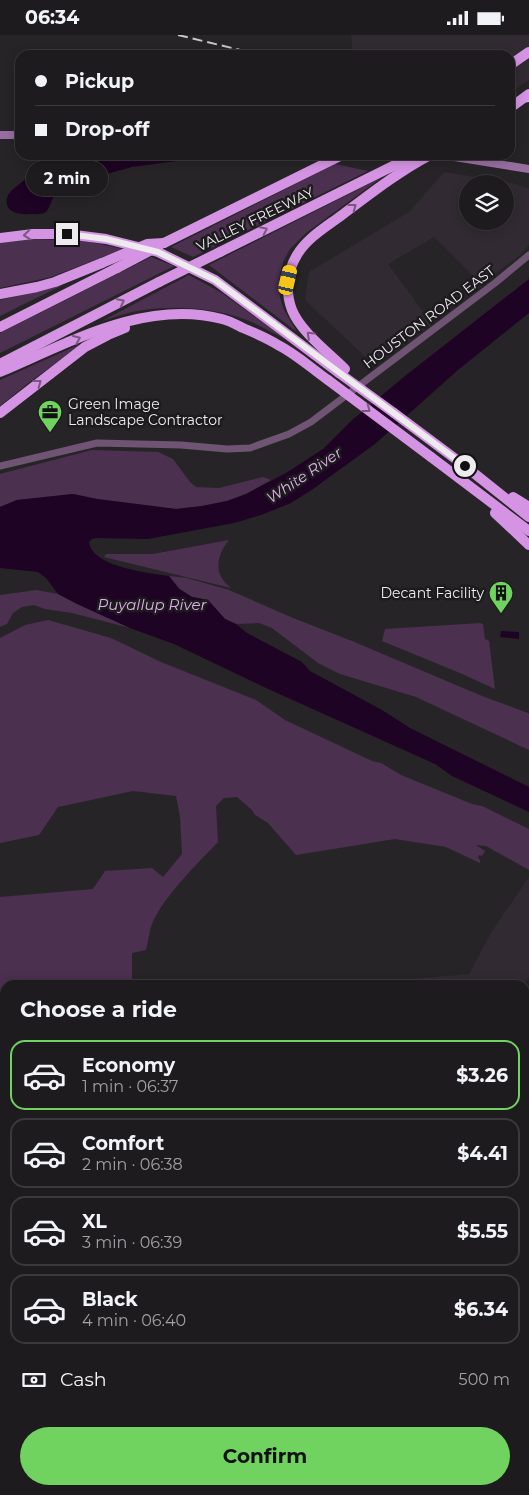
<!DOCTYPE html>
<meta charset="utf-8">
<style>
:root{--surface:#1d1b1d;--page:#252426;--text:#f1f3f6;--muted:#a0a1a4;--line:#3b393b;--accent:#70d35f}
body{margin:0;font-family:Montserrat,sans-serif;background:var(--page);color:var(--text);height:100vh;display:flex;flex-direction:column;font-size:19px;white-space:nowrap}
*{box-sizing:border-box;margin:0}
p{font-size:16px;color:var(--muted)}
.icon{flex:none;width:28px;height:28px;fill:none;stroke:currentColor;stroke-width:2;stroke-linecap:round;stroke-linejoin:round}
.map{position:relative;flex:1;overflow:hidden}
.side{position:absolute;left:0px;top:945px;width:530px;height:515px;display:flex;flex-direction:column;background:var(--surface);border-radius:15px 15px 0 0;box-shadow:0 2px 12px #0003,0 0 0 1px var(--line)}
.side>*{flex:none}
.banner{position:absolute;left:15px;top:15px;width:500px;height:110px;border-radius:15px;box-shadow:0 2px 12px #0003,0 0 0 1px var(--line);display:grid;align-content:center;height:110px;padding:0 20px;background:var(--surface)}
.buttons{position:absolute;left:459px;top:140px;display:grid;gap:10px}
.buttons a{display:grid;place-items:center;width:55px;height:55px;border-radius:50%;background:var(--surface);box-shadow:0 2px 12px #0003,0 0 0 1px var(--line);font-size:25px}
.end{position:absolute;width:22px;height:22px;margin:-11px;border:6px solid #edebee;background:#111;box-shadow:0 0 0 2px #111}
.from{border-radius:50%}
.bubble{position:absolute;height:35px;border-radius:18px;background:var(--surface);box-shadow:0 2px 12px #0003,0 0 0 1px var(--line);font-size:16px;font-weight:700;line-height:35px;text-align:center}
.car{position:absolute;width:15px;height:30px;margin:-15px -8px;border-radius:6px;box-shadow:0 0 4px 1px #0007;background:linear-gradient(#f5c518 24%,#345 0 40%,#f5c518 0 76%,#345 0 86%,#f5c518 0)}
.banner b{display:flex;align-items:center;gap:18px;height:48px;font-size:19px}
.banner b+b{border-top:1px solid var(--line)}
.banner i{width:12px;height:12px;background:var(--text)}
ul{padding:0;list-style:none}
li{display:flex;align-items:center;gap:15px;height:70px;margin:0 10px 8px;padding:0 10px;border:2px solid var(--line);border-radius:15px}
li div{flex:1}
li b{display:block;font-size:19px}
li em{font-style:normal;font-weight:700}
li.selected{border-color:var(--accent)}
li>.icon{width:45px;height:45px;stroke-width:1.5}
h2{padding:0 20px;font-size:22px;line-height:60px}
.pay{display:flex;align-items:center;gap:12px;height:55px;padding:0 20px;font-size:19px}
.pay p{margin-inline-start:auto}
.action{display:flex;gap:10px;margin-top:auto;padding:10px 20px}
.action a{flex:1;height:58px;border-radius:30px;background:var(--accent);color:#111;font-size:20px;font-weight:700;line-height:58px;text-align:center}
.status{display:flex;justify-content:space-between;align-items:center;height:35px;padding:0 25px;background:var(--surface);direction:ltr}
.status svg{height:14px;fill:currentColor}
.map>svg:first-child{display:block}
</style>
<div class="status"><b>06:34</b><svg viewBox="0 0 49 12"><path d="M0 12V9h3v3zM5 12V6h3v6zM10 12V3h3v9zM15 12V0h3v12zM26 1h20v11H26zM47 4h2v5h-2z"/></svg></div>
<div class="map">
<svg width="529" height="1460" viewBox="0 0 529 1460">
<rect width="100%" height="100%" fill="#272427"/>
<!-- built -->
<g fill="#312a32" fill-rule="evenodd">
<polygon points="351,0 529,0 529,45 510,58 510,20 353,20"/>
<path d="M444 137 512 148 529 154V210L520 220 481 249 434 202 388 229 432 289 375 331 305 265 309 237 409 177ZM468 149H505V186H468Z"/>
<polygon points="529,842 529,942 524,950 342,950 469,939 492,896"/>
<polygon points="0,1291 5,1291 5,1332 0,1333"/>
<polygon points="0,1357 5,1357 5,1455 168,1455 170,1460 0,1460"/>
</g>
<!-- green -->
<g fill="#4b3050">
<polygon points="335,129 368,136 193,222 171,212"/>
<polygon points="381,143 306,198 290,214 283,227 279,245 280,263 284,275 297,297 209,230"/>
<polygon points="32,204 85,206 123,214 51,242 0,253 0,208"/>
<polygon points="151,222 174,231 0,318 0,298"/>
<path d="M189 240 222 258 285 304C275 299 264 293 254 288 220 273 179 270 143 275 129 277 115 282 102 286Z"/>
<polygon points="63,250 0,281 0,265"/>
<polygon points="83,308 31,346 0,371 0,345"/>
<polygon points="92,415 158,417 173,424 190,447 196,452 219,453 263,442 271,445 246,459 227,466 202,471 176,474 97,464 73,459 17,465 0,472 0,439"/>
<path d="M229 505C216 521 213 539 231 553L104 522 106 519H153Z"/>
<polygon points="169,541 187,543 229,555 293,583 352,606 482,661 528,678 529,679 529,715 416,662 340,639 318,628 272,593 259,588 236,589 225,584 208,565 192,562 179,553"/>
<polygon points="36,555 58,559 130,593 72,578 45,574 34,570 22,572 13,578 7,589 0,592 0,560"/>
<path d="M48 585 111 603 161 627 256 665 285 685 372 726 381 728 401 740 472 769 482 771 529 794V835L486 811 476 810 485 816 482 821 479 820 478 823 480 825V828L446 812 395 804 296 820 268 788 255 780 252 775 237 762 224 763 216 771 218 807C199 827 159 866 151 892 149 899 148 907 146 915L132 918V950H5V980H0V862L93 854 105 836 152 833 163 842 182 819 180 782 176 761 133 756 58 772 39 800 0 808V603L25 590Z"/>
<polygon points="480,588 483,589 485,604 489,606 495,654 460,638 382,606 385,594"/>
<polygon points="5,1172 5,1210 0,1210 0,1173"/>
</g>
<!-- water -->
<g fill="#1e0324">
<path d="M38 120H84C77 129 75 142 67 150 64 154 58 156 55 160 51 165 50 173 46 177 42 180 35 179 31 179 20 180 4 178 7 163 9 154 23 148 28 141 33 135 35 127 38 120Z"/>
<polygon points="105,120 240,120 236,124 229,126 199,123 132,132 103,140 96,139 93,135 95,129"/>
<path d="M529 244V278L458 335 375 409 313 454 291 468 261 480 234 488 148 504 96 503 92 504 89 507C92 532 149 538 169 541L179 554 192 562 208 565 225 584 236 589 247 598 302 627 310 636 382 675 410 693 529 752V777L452 741 435 729 266 653 174 609 130 593 77 569 58 559 46 543 38 537 0 533V472L17 465 73 459 97 464 176 474 202 471 227 466 246 459 286 438 323 414 351 386 405 341Z"/>
<polygon points="501,596 519,597 519,604 500,602"/>
</g>
<g fill="none" stroke-linecap="round" stroke-linejoin="round">
<!-- tertiary -->
<polyline stroke="#6f5474" stroke-width="7" points="0,431 97,408 181,410 227,414 250,413 289,399 311,387 495,248 529,220"/>
<!-- secondary -->
<g stroke="#986ea1" stroke-width="8">
<polyline points="0,100 20,100"/>
<polyline points="442,120 529,134"/>
<polyline points="525,963 529,957"/>
<polyline points="0,1343 5,1343"/>
<polyline points="186,1455 188,1460"/>
</g>
<!-- motorway -->
<g stroke="#d593e3" stroke-width="10">
<polyline points="510,30 529,17"/>
<polyline points="0,203 33,199 67,199 106,204 158,217 215,245 339,338"/>
<polyline points="164,208 342,120"/>
<polyline points="220,217 415,120"/>
<polyline points="0,259 37,252 55,247 102,228"/>
<polyline points="0,292 117,233"/>
<polyline points="0,329 159,247"/>
<path d="M345 334C328 317 301 297 292 275 285 257 287 236 297 220 307 203 326 192 342 180 370 159 398 137 430 120"/>
<path d="M0 337C69 308 145 264 222 284 230 286 237 290 243 293 255 298 267 303 278 310 296 319 311 333 328 345"/>
<polyline points="0,378 85,312 108,300 125,293"/>
<polyline points="394,378 465,431 529,482"/>
<polyline points="431,422 529,496"/>
<polyline points="513,462 529,472"/>
<polyline points="495,478 529,510"/>
</g>
<!-- rail -->
<g stroke="#cbc8cb" stroke-width="2" stroke-dasharray="10 5" stroke-linecap="butt">
<polyline points="178,0 261,20"/>
<polyline points="510,68 529,66"/>
<polyline points="525,1022 529,1017"/>
<polyline points="231,1460 234,1455"/>
</g>
<!-- motorway-bridge -->
<g stroke="#d593e3" stroke-width="10">
<polyline points="510,73 529,59"/>
<polyline points="102,228 147,209 164,208"/>
<polyline points="117,233 159,211"/>
<polyline points="159,247 220,217"/>
<polyline points="339,338 394,378"/>
<polyline points="328,345 431,422"/>
</g>
</g>
<!-- one-way arrows -->
<defs><path id="oneway-chevron" d="M-2-3.5L2.5 0L-2 3.5" fill="none" stroke-width="1.6" stroke-linecap="round" stroke-linejoin="round" transform="scale(1.25)"/></defs>
<g stroke="#795780">
<use href="#oneway-chevron" transform="translate(353 172) rotate(-37)"/>
<use href="#oneway-chevron" transform="translate(264 195) rotate(-26)"/>
<use href="#oneway-chevron" transform="translate(27 200) rotate(174)"/>
<use href="#oneway-chevron" transform="translate(121 267) rotate(-27)"/>
<use href="#oneway-chevron" transform="translate(310 300) rotate(-137)"/>
<use href="#oneway-chevron" transform="translate(77 304) rotate(-23)"/>
<use href="#oneway-chevron" transform="translate(38 348) rotate(-37)"/>
<use href="#oneway-chevron" transform="translate(367 374) rotate(37)"/>
</g>
<g fill="none" stroke-linecap="round" stroke-linejoin="round">
<!-- route -->
<polyline stroke="#edebee" stroke-width="6" points="67,199 106,204 158,217 215,245 465,431"/>
</g>
<!-- icons -->
<defs>
<symbol id="office-pin" viewBox="-11 -11 22 30"><path d="M0 17L-7.5 6A9.5 9.5 0 1 1 7.5 6Z" fill="#70d35f" stroke="#1d1b1e"/><path d="M-6-3h4V-5.5h4V-3h4V5H-6ZM-1-4.5V-3h2v-1.5ZM-6 0V1H6V0Z" fill="#111"/></symbol>
<symbol id="building-pin" viewBox="-11 -11 22 30"><path d="M0 17L-7.5 6A9.5 9.5 0 1 1 7.5 6Z" fill="#70d35f" stroke="#1d1b1e"/><path d="M-4-6H4V6H1V3H-1V6H-4ZM-2.5-4.3h1.7v1.8h-1.7ZM.8-4.3h1.7v1.8H.8ZM-2.5-1h1.7V.8h-1.7ZM.8-1h1.7V.8H.8Z" fill="#111"/></symbol>
</defs>
<g fill-rule="evenodd">
<use href="#office-pin" x="36" y="363" width="28" height="38"/>
<use href="#building-pin" x="487" y="544" width="28" height="38"/>
</g>
<g text-anchor="middle" dominant-baseline="central" stroke-width="5" stroke-linejoin="round" paint-order="stroke">
<!-- street labels -->
<g font-size="14" fill="#edebee" stroke="#1d1b1e">
<text transform="translate(255 184) rotate(-26)">VALLEY FREEWAY</text>
<text transform="translate(429 282) rotate(-37)">HOUSTON ROAD EAST</text>
</g>
<!-- poi labels -->
<g font-size="14" fill="#edebee" stroke="#1d1b1e" text-anchor="start">
<text x="68" y="369">Green Image<tspan x="68" dy="16">Landscape Contractor</tspan></text>
<text x="484" y="558" text-anchor="end">Decant Facility</text>
</g>
<!-- water labels -->
<g font-size="15" font-style="italic" fill="#e1adeb" stroke="#1d1b1e">
<text transform="translate(304 440) rotate(-34)">White River</text>
<text x="152" y="569">Puyallup River</text>
</g>
</g>
</svg>
<div class="buttons">
<a><svg class="icon" aria-label="layers" viewBox="0 0 24 24"><path d="M12 4l9 5-9 5-9-5zM3 14l9 5 9-5"/></svg></a>
</div>
<i class="end from" style="left:465px;top:431px"></i>
<i class="end" style="left:67px;top:199px"></i>
<div class="bubble" style="left:26px;top:126px;width:82px">2 min</div>
<i class="car" style="left:288px;top:245px;rotate:13deg"></i>
<div class="banner">
<b><i class="from"></i>Pickup</b>
<b><i></i>Drop-off</b>
</div>
<section class="side">
<h2>Choose a ride</h2>
<ul>
<li class="selected"><svg class="icon" aria-label="car" viewBox="0 0 24 24"><path d="M5 17H2v-5l4-1 3-4h7l3 4 3 1v5h-3M9 17h6M6 11h13"/><circle cx="7" cy="17" r="2"/><circle cx="17" cy="17" r="2"/></svg><div><b>Economy</b><p>1 min · 06:37</p></div><em>$3.26</em></li>
<li><svg class="icon" aria-label="car" viewBox="0 0 24 24"><path d="M5 17H2v-5l4-1 3-4h7l3 4 3 1v5h-3M9 17h6M6 11h13"/><circle cx="7" cy="17" r="2"/><circle cx="17" cy="17" r="2"/></svg><div><b>Comfort</b><p>2 min · 06:38</p></div><em>$4.41</em></li>
<li><svg class="icon" aria-label="car" viewBox="0 0 24 24"><path d="M5 17H2v-5l4-1 3-4h7l3 4 3 1v5h-3M9 17h6M6 11h13"/><circle cx="7" cy="17" r="2"/><circle cx="17" cy="17" r="2"/></svg><div><b>XL</b><p>3 min · 06:39</p></div><em>$5.55</em></li>
<li><svg class="icon" aria-label="car" viewBox="0 0 24 24"><path d="M5 17H2v-5l4-1 3-4h7l3 4 3 1v5h-3M9 17h6M6 11h13"/><circle cx="7" cy="17" r="2"/><circle cx="17" cy="17" r="2"/></svg><div><b>Black</b><p>4 min · 06:40</p></div><em>$6.34</em></li>
</ul>
<div class="pay"><svg class="icon" aria-label="cash" viewBox="0 0 24 24"><path d="M3 7h18v10H3z"/><circle cx="12" cy="12" r="2"/></svg>Cash<p>500 m</p></div>
<div class="action"><a>Confirm</a></div>
</section>
</div>
